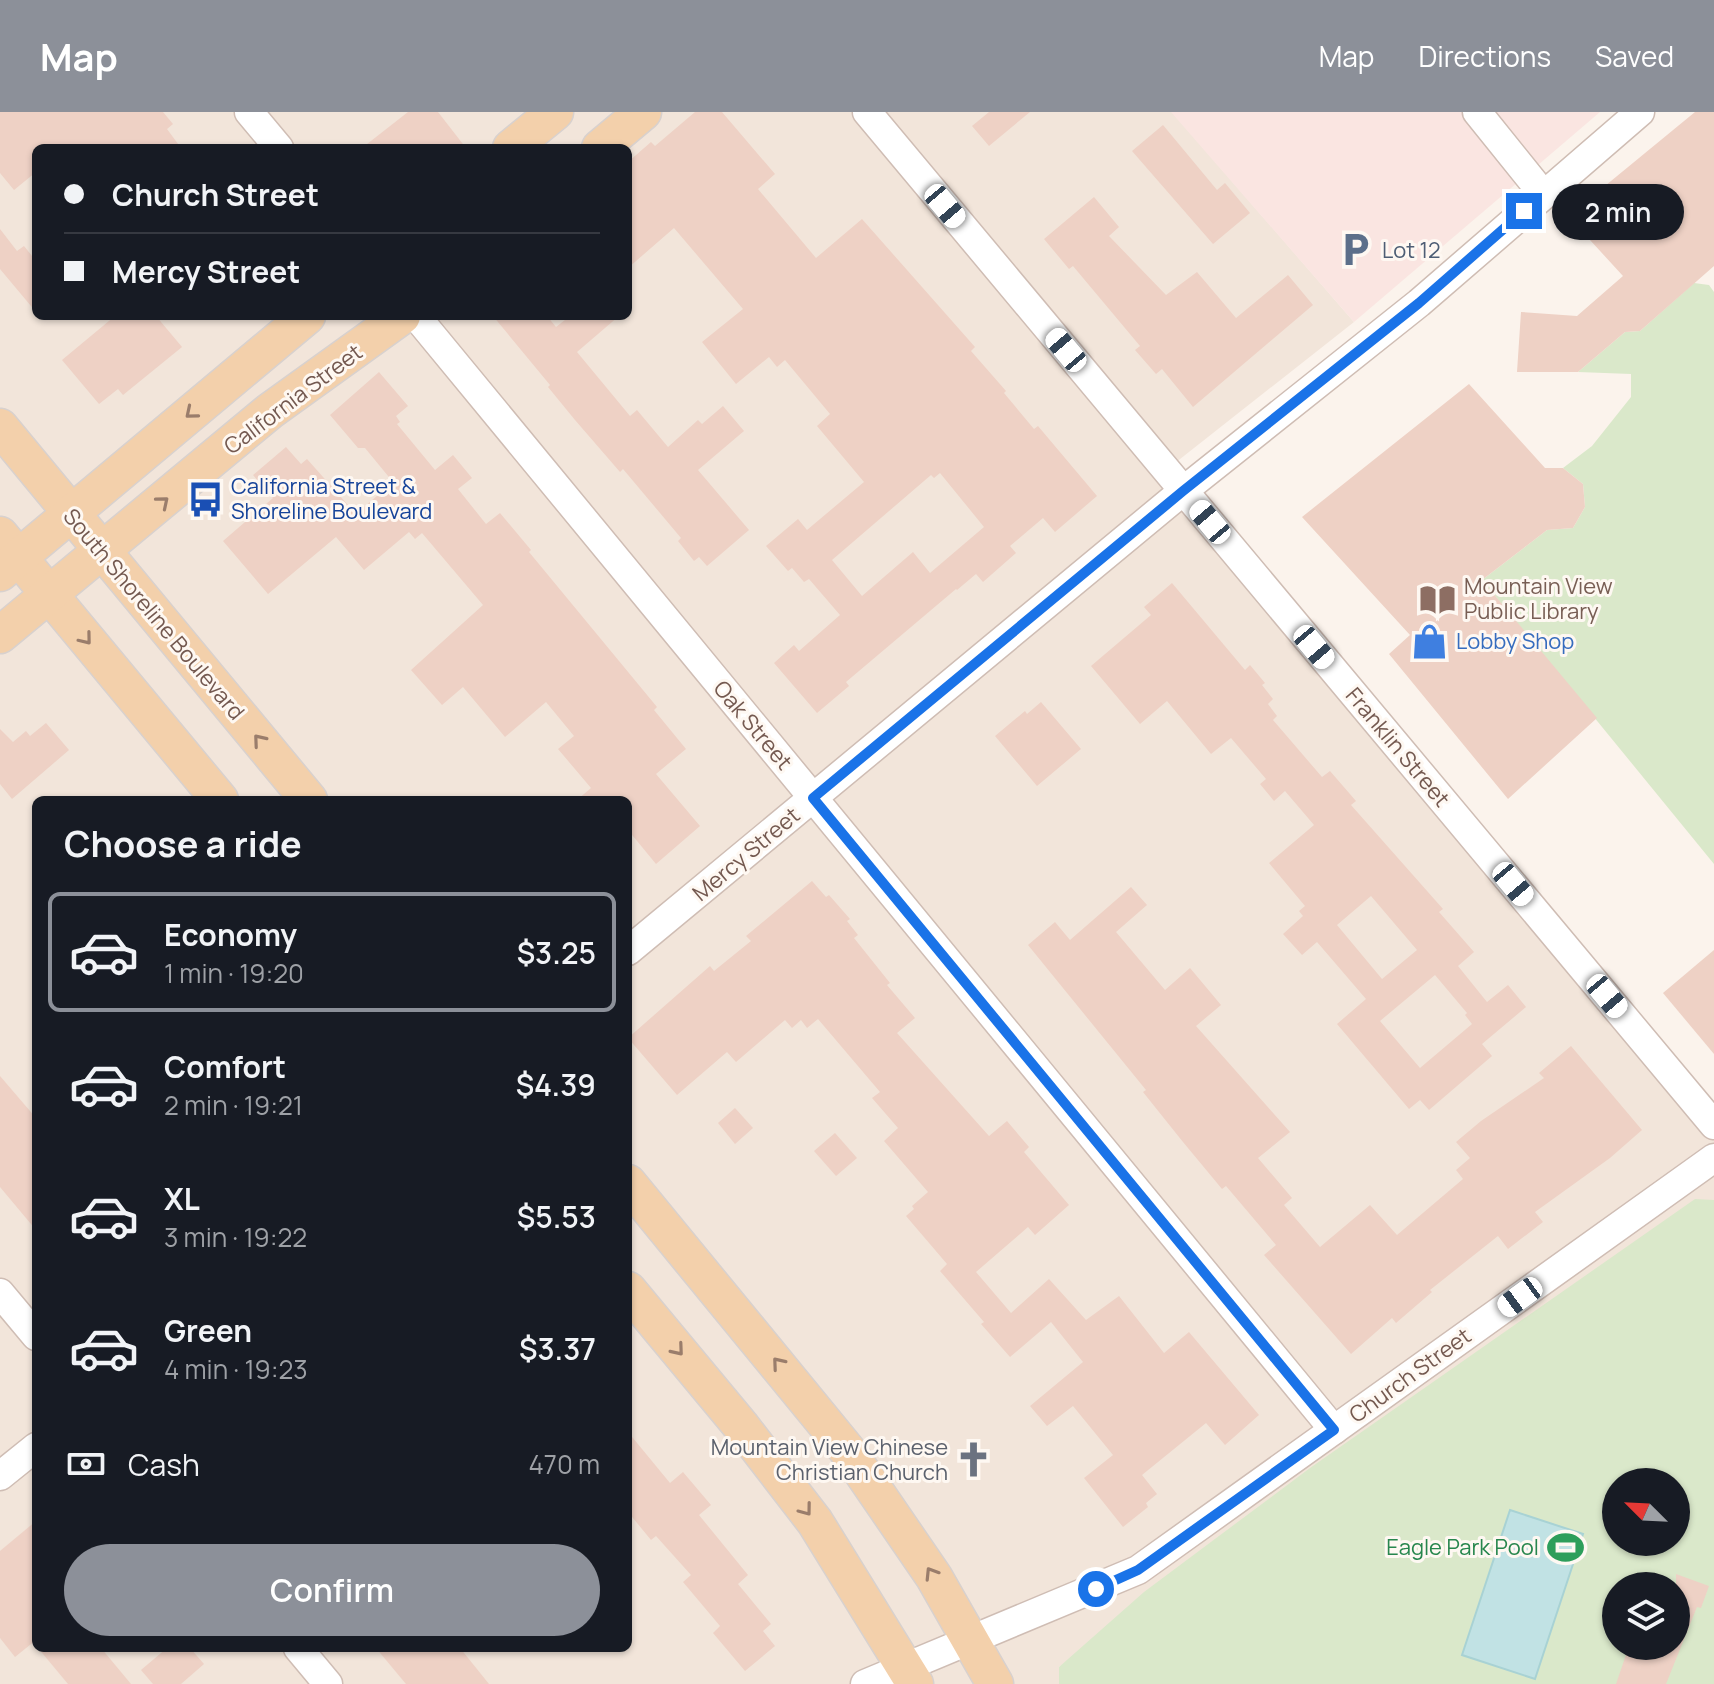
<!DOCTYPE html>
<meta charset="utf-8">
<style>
:root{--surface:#171b24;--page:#20242c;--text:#f1f3f6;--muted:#9ea1a6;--line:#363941;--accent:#8c9099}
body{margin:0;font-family:Manrope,sans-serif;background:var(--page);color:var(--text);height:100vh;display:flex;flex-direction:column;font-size:30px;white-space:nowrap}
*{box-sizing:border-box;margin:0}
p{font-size:26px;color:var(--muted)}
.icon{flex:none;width:44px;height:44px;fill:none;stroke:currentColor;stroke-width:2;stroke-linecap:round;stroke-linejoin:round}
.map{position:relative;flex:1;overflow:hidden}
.sheet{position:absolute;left:32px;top:684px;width:600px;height:856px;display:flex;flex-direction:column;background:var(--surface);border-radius:12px;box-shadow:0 2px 6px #0004}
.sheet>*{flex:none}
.guide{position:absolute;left:32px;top:32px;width:600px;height:176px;border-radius:12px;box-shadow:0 2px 6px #0004;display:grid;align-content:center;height:176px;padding:0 32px;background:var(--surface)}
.needle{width:52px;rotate:294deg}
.controls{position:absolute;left:1602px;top:1356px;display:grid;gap:16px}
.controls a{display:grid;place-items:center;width:88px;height:88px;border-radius:50%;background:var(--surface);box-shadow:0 2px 6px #0004;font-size:40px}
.end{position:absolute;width:36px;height:36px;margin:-18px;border:10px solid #1a73e8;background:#fff;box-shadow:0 0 0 4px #fff}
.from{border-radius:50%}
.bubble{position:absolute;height:56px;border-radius:28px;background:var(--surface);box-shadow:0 2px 6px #0004;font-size:26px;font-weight:600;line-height:56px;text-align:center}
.car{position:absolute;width:24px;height:48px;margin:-24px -12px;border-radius:10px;box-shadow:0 0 6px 2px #0007;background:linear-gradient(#fff 24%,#345 0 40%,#fff 0 76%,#345 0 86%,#fff 0)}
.guide b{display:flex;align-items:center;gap:28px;height:76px;font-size:30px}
.guide b+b{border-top:2px solid var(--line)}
.guide i{width:20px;height:20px;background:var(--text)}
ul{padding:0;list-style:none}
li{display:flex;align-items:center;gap:24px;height:120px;margin:0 16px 12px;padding:0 16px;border:4px solid transparent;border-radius:12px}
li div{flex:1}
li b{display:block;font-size:30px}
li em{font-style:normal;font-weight:600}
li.current{border-color:var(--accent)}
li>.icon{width:72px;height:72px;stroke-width:1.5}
h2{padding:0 32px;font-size:36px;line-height:96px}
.pay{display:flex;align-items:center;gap:20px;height:88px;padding:0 32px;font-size:30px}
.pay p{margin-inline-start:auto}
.cta{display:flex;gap:16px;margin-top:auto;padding:16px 32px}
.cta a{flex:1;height:92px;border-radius:48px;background:var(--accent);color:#fff;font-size:32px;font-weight:600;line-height:92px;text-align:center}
header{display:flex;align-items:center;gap:48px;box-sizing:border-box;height:112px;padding:0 40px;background:var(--accent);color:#fff}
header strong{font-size:38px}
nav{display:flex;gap:44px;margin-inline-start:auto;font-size:28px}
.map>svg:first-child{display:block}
</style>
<header>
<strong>Map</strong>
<nav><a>Map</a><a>Directions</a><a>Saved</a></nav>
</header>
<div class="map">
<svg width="1714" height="1572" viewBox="0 0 1714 1572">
<rect width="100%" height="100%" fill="#fbf3ec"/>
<!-- residential -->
<path fill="#f2e5da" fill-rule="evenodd" d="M0 0H1172L1354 210 1175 351 1714 1013V1089L1059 1555V1572H0ZM36 36H628V204H36ZM36 688H628V1536H36Z"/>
<!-- commercial -->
<polygon fill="#fae5e1" points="1171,0 1600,0 1354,210"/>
<!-- green -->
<g fill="#dae8ca" fill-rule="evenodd">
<polygon points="1694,171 1709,173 1714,180 1714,752 1482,468 1547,418 1573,416 1585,395 1583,372 1563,356 1592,334 1631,285 1631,262 1578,260 1625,220 1640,219"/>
<path d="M1695 1087 1714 1088V1572H1059V1555L1144 1480 1310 1356ZM1616 1370H1676V1430H1616ZM1616 1474H1676V1534H1616Z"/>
</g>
<!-- water -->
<polygon fill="#c1e2e4" stroke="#a8d2d4" stroke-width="2" points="1510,1398 1583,1422 1535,1567 1462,1543"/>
<!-- building -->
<g fill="#eed1c5" fill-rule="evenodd">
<polygon points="0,0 163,0 173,12 167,17 181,36 36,36 36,60 14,78 0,61"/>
<polygon points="408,0 438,0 466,36 362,36"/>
<path d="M695 0H722L775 62 758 77 816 146 862 107 975 235 971 239 1006 279 1004 281 1034 317 1038 314 1097 384 1055 420 1043 406 1010 434 1016 441 983 470 976 462 957 478 956 477 846 570 849 574 817 601 774 551 794 533 799 539 840 503 809 467 804 470 792 456 788 459 766 434 798 407 807 418 864 370 817 314 830 302 785 248 777 255 769 245 736 272 702 230 743 197 674 116 628 156V50L651 30 655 34ZM940 361 984 415 930 461 913 440 862 484 832 448 931 363 934 366Z"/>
<polygon points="989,0 1030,0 989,34 972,14"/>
<polygon points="1695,0 1714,0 1714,154 1640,219 1625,220 1578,260 1517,260 1521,200 1577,204 1623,164 1579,116 1583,92"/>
<polygon points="1163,13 1217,78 1225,71 1250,101 1213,132 1132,39"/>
<polygon points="1094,85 1119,115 1109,124 1166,183 1197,160 1236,206 1288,163 1313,193 1193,295 1162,257 1156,262 1135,238 1140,234 1073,154 1069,157 1044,127"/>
<polygon points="0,117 17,139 24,134 36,149 36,200 0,157"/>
<polygon points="115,204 156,204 182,235 123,283 118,277 99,292 62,248"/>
<polygon points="493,204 547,204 556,215 570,204 619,204 577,240 630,304 637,298 668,335 698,308 702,312 723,294 744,319 698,358 749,418 707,454 699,445 694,449 678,429 681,426 623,357 620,360 575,308 548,275 550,273"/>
<polygon points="379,260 408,294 396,304 400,310 397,312 435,358 453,343 472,366 458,377 486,412 500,401 531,438 529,440 657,595 654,598 686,637 656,662 700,714 656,752 628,718 628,688 577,688 591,676 558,637 574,624 546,590 505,625 463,575 442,593 411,558 483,493 422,421 415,427 409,420 364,458 336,425 268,482 223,429 273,386 253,363 286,335 301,352 307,347 356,402 393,370 365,336 358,336 330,303"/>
<polygon points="1469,272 1545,356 1563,356 1583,372 1585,395 1573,416 1547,418 1482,468 1597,606 1508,687 1389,542 1410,523 1302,405"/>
<path d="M1172 471 1245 558 1250 553 1265 571 1262 573 1273 587 1268 592 1277 604 1273 608 1322 665 1330 659 1356 689 1351 693 1443 797 1439 800 1474 840 1458 854 1487 890 1508 873 1526 895 1482 932 1492 944 1429 998 1420 988 1409 997 1337 912 1366 887 1317 830 1302 843 1283 822 1303 804 1299 799 1305 794 1269 751 1314 713 1285 679 1274 689 1260 672 1266 667 1231 626 1211 642 1167 589 1140 612 1091 554 1151 503 1144 495ZM1371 784 1417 838 1382 867 1337 813ZM1435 863 1467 901 1465 903 1472 912 1420 956 1380 909Z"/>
<polygon points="1041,590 1081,637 1037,674 995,624 1025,599 1027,602"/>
<polygon points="46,611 69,638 12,687 0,672 0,617 13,630 26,619 30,624"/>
<polygon points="812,769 826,785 829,783 850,807 847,809 858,823 854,826 890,871 887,873 915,906 897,921 989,1024 1007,1009 1029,1035 1024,1040 1069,1093 1035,1123 1028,1115 976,1160 1011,1201 1049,1167 1086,1208 1119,1184 1164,1241 1189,1220 1259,1303 1225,1333 1206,1311 1142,1363 1157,1382 1146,1391 1148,1395 1123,1415 1084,1366 1113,1343 1073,1294 1047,1314 1030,1294 1083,1250 1051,1210 1010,1245 981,1212 984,1210 940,1159 947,1152 906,1104 914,1097 912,1094 928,1080 884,1029 898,1016 872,986 880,980 818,907 807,916 801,908 792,916 785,908 736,950 727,940 677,983 628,926 710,854 714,859 751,829 746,824"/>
<polygon points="1131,775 1147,793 1116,820 1165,878 1190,856 1221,893 1196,914 1290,1020 1258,1046 1292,1086 1284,1093 1320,1135 1370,1093 1397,1123 1463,1067 1456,1058 1470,1046 1456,1030 1481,1009 1544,966 1539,961 1571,934 1642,1018 1610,1046 1535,1100 1543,1110 1508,1137 1498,1124 1430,1178 1432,1180 1396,1211 1392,1206 1351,1242 1264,1143 1276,1133 1226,1074 1222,1077 1183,1030 1143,980 1146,978 1028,833 1055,810 1070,828"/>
<polygon points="1714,838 1714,942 1663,881"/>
<polygon points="0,964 36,1006 36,1118 0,1075"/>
<polygon points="735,996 753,1016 735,1032 718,1011"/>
<polygon points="835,1021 857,1046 836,1064 814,1039"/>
<polygon points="628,1320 670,1371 683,1360 711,1393 699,1403 748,1463 738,1472 771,1512 763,1519 775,1534 745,1559 713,1521 720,1514 683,1470 691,1463 656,1424 651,1428 628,1400"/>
<polygon points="36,1409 36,1528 15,1545 0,1526 0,1439"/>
<polygon points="1676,1462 1709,1474 1701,1496 1697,1495 1666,1572 1616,1572 1629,1534 1676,1534"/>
<polygon points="38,1536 101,1536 131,1572 68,1572"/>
<polygon points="167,1536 190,1536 204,1552 181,1572 153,1572 141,1558"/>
<polygon points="376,1536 460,1536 489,1572 406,1572"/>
</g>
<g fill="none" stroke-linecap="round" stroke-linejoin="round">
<defs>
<g id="minor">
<polyline points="249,0 279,36"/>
<polyline points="867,0 1714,1013"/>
<polyline points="1477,0 1543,82"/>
<polyline points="416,204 1334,1318"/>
<polyline points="628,839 1183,379 1419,191 1640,0"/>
<polyline points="0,1181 36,1224"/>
<polyline points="0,1364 36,1335"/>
<polyline points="298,1536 328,1572"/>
<polyline points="865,1572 1138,1458 1714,1046"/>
</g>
<g id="major">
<polyline points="511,36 555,0"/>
<polyline points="600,36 643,0"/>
<polyline points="0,315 309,688"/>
<polyline points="0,423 220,688"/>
<polyline points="0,461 307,204"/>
<polyline points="0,523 270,299 402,204"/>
<polyline points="628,1071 847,1338 934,1465 995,1572"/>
<polyline points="628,1178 741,1314 815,1410 915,1572"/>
</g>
</defs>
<!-- minor casing -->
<use href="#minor" stroke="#cfbdb4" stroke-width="31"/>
<!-- major casing -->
<use href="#major" stroke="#d8d1ce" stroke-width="39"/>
<!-- minor -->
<use href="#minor" stroke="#fff" stroke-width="28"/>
<!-- major -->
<use href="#major" stroke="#f3d0ab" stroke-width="36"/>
</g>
<!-- one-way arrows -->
<defs><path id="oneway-chevron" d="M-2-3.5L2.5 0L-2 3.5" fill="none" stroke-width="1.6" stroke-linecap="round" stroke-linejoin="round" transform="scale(2)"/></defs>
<g stroke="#9a7d6b">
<use href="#oneway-chevron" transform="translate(191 301) rotate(140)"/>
<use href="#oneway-chevron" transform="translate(163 390) rotate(-40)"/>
<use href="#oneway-chevron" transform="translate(86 527) rotate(51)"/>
<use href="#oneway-chevron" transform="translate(259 628) rotate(-130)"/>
<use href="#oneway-chevron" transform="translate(678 1238) rotate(50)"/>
<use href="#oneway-chevron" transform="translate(778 1251) rotate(-130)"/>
<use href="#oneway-chevron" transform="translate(806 1398) rotate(53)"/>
<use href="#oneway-chevron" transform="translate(931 1461) rotate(-122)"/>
</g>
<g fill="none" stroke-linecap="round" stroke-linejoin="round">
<!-- route -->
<polyline stroke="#1a73e8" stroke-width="10" points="1096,1477 1138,1458 1334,1318 813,686 1183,379 1419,191 1524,99"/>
</g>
<!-- icons -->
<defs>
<symbol id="parking-bare" viewBox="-9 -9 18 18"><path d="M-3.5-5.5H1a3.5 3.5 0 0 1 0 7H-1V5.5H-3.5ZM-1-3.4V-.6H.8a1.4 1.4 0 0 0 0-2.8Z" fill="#5c6f8a" stroke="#fef8f2" stroke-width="2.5" paint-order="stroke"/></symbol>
<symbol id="bus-bare" viewBox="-9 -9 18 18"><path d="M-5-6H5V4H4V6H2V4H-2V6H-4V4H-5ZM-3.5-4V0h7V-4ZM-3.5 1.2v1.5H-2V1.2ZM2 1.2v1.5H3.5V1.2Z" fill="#1a4fb4" stroke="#fef8f2" stroke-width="2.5" paint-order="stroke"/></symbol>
<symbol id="library-bare" viewBox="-9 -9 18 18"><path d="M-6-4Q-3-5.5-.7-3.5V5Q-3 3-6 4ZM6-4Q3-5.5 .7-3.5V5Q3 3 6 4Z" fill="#8d6e63" stroke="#fef8f2" stroke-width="2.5" paint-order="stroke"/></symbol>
<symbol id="shop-bare" viewBox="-9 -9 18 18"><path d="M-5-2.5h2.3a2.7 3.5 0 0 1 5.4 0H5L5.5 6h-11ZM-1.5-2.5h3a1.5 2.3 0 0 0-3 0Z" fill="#3f7fe0" stroke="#fef8f2" stroke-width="2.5" paint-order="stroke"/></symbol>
<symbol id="church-bare" viewBox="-9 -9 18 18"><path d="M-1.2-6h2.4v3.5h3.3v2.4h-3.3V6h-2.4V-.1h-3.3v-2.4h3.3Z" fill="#6b7280" stroke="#fef8f2" stroke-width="2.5" paint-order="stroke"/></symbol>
<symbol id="stadium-bare" viewBox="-9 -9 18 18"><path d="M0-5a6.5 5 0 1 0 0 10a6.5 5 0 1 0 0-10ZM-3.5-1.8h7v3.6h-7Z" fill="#2e9e5b" stroke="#fef8f2" stroke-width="2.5" paint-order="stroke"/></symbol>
</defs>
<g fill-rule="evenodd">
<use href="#parking-bare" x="1330" y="112" width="51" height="51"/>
<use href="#bus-bare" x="180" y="362" width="51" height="51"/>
<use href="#library-bare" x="1412" y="462" width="51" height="51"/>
<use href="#shop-bare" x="1404" y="504" width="51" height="51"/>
<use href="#church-bare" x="948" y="1322" width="51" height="51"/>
<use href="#stadium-bare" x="1540" y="1410" width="51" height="51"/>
</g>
<g text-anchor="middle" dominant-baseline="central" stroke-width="6" stroke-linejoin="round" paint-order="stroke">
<!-- service labels -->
<g font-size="22" fill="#4e5e75" stroke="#fef8f2" text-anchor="start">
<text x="1382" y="138">Lot 12</text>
</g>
<!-- street labels -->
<g font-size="22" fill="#745950" stroke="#fef8f2">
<text transform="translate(293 287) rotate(-37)">California Street</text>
<text transform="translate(154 502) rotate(50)">South Shoreline Boulevard</text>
<text transform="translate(753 613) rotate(50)">Oak Street</text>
<text transform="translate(1398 635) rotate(50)">Franklin Street</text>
<text transform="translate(746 742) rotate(-40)">Mercy Street</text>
<text transform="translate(1410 1263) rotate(-36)">Church Street</text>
</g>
<!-- transit labels -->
<g font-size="22" fill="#164399" stroke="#fef8f2" text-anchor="start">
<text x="231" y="374">California Street &amp;<tspan x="231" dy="25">Shoreline Boulevard</tspan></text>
</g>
<!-- education labels -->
<g font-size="22" fill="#785e54" stroke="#fef8f2" text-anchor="start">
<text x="1464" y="474">Mountain View<tspan x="1464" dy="25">Public Library</tspan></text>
</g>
<!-- shop labels -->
<g font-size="22" fill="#366cbe" stroke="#fef8f2" text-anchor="start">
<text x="1456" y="529">Lobby Shop</text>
</g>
<!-- worship labels -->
<g font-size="22" fill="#5b616d" stroke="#fef8f2" text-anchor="end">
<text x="948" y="1335">Mountain View Chinese<tspan x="948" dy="25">Christian Church</tspan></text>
</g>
<!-- leisure labels -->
<g font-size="22" fill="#27864d" stroke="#fef8f2" text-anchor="end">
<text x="1539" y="1435">Eagle Park Pool</text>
</g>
</g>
</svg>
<div class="controls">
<a><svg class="needle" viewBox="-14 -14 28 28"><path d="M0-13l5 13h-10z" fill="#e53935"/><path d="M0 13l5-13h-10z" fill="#9ea1a6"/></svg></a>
<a><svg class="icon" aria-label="layers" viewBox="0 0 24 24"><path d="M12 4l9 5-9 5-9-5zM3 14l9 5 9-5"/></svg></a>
</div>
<i class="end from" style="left:1096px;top:1477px"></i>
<i class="end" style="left:1524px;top:99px"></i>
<div class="bubble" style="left:1552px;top:72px;width:132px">2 min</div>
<i class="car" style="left:945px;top:94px;rotate:140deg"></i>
<i class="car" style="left:1066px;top:238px;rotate:320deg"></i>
<i class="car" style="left:1210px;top:410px;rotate:320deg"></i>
<i class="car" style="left:1314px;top:535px;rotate:140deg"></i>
<i class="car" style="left:1513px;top:772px;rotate:140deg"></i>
<i class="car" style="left:1607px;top:884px;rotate:140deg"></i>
<i class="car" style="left:1520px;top:1185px;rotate:234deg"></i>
<div class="guide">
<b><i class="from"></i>Church Street</b>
<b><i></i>Mercy Street</b>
</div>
<section class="sheet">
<h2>Choose a ride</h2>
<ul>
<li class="current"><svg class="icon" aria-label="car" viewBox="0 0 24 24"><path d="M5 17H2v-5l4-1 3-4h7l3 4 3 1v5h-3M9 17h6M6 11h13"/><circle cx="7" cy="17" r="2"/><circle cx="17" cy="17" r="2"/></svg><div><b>Economy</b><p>1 min · 19:20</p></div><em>$3.25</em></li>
<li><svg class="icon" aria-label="car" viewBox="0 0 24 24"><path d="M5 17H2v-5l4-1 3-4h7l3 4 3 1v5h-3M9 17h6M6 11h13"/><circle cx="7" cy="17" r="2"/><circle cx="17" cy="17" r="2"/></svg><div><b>Comfort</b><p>2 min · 19:21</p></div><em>$4.39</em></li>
<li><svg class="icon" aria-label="car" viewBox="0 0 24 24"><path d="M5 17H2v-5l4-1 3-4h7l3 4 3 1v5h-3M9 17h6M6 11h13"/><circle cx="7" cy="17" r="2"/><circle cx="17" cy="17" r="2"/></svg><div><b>XL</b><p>3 min · 19:22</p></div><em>$5.53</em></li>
<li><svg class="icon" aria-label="car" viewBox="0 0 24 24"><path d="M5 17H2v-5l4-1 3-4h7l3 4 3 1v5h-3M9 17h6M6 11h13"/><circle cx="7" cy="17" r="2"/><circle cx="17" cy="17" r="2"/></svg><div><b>Green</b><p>4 min · 19:23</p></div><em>$3.37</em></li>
</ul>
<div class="pay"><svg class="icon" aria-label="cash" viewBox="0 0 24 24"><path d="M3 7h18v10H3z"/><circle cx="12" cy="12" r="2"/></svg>Cash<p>470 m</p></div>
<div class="cta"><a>Confirm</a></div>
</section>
</div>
